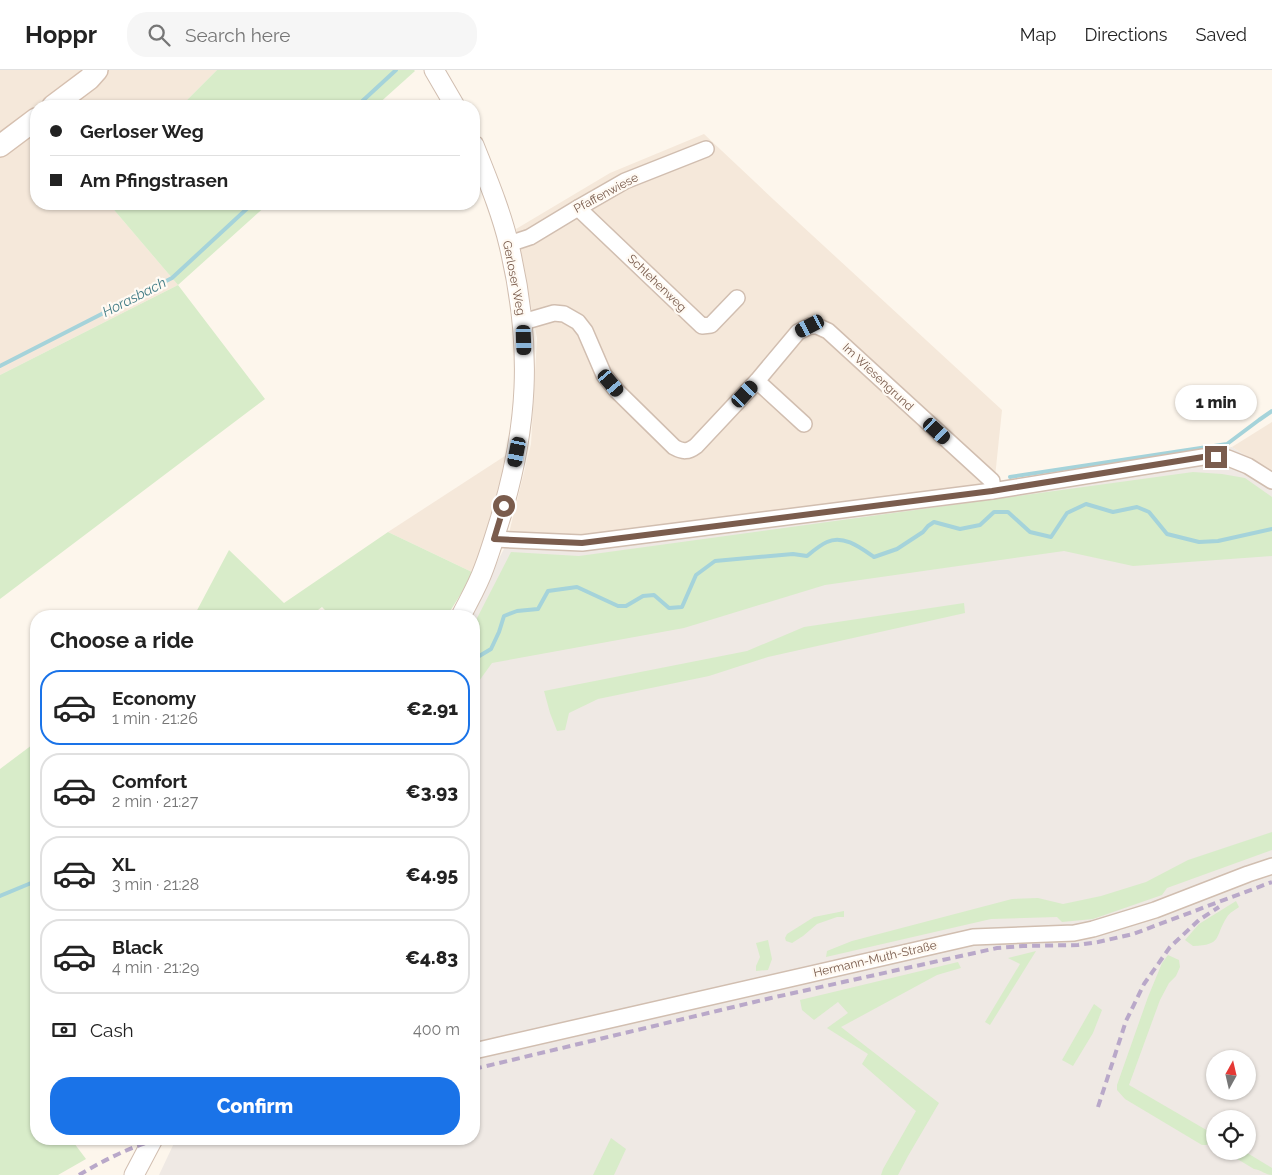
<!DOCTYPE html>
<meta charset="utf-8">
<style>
:root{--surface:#fff;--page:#f6f6f6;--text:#222;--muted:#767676;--line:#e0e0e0;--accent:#1a73e8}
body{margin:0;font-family:Raleway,sans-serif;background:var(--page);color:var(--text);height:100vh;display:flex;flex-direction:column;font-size:19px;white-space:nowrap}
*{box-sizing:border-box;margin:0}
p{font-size:16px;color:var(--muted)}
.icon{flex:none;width:28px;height:28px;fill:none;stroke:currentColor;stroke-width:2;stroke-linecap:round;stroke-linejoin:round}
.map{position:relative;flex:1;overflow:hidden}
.details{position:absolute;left:30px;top:540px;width:450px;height:535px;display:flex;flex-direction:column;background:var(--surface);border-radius:20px;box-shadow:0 1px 4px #0004}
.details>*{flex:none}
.banner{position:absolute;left:30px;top:30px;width:450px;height:110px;border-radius:20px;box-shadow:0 1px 4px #0004;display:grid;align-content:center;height:110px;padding:0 20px;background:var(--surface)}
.needle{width:32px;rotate:8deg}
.controls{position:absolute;left:1206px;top:980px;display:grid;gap:10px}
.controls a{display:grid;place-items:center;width:50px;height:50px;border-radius:50%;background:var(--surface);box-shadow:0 1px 4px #0004;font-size:25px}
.end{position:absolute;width:22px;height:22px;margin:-11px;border:6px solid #7a5c4d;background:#fff;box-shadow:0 0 0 2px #fff}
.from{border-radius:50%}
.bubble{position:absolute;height:35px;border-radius:18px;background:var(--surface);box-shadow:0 1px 4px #0004;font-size:16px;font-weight:800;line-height:35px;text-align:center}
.car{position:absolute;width:15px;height:30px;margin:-15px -8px;border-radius:6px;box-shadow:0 0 4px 1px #0007;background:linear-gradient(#222 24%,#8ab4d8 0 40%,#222 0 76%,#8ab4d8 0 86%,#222 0)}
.banner b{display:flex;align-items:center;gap:18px;height:48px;font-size:19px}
.banner b+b{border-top:1px solid var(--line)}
.banner i{width:12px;height:12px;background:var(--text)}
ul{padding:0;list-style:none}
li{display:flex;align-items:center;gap:15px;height:75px;margin:0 10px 8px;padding:0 10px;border:2px solid var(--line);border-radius:20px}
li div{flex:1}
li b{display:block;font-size:19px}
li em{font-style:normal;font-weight:800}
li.selected{border-color:var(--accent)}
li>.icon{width:45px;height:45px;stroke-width:1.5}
h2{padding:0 20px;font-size:22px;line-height:60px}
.pay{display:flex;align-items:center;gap:12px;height:55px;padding:0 20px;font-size:19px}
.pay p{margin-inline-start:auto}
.action{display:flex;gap:10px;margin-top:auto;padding:10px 20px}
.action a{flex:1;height:58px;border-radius:20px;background:var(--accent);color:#fff;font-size:20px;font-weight:800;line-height:58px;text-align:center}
header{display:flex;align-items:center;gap:30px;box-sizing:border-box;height:70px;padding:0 25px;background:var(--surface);border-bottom:1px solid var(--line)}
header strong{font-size:24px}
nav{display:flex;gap:28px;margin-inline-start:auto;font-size:18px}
.search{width:350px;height:45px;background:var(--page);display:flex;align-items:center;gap:12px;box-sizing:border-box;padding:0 18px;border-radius:20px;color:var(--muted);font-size:19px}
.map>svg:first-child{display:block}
</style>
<header>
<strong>Hoppr</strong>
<div class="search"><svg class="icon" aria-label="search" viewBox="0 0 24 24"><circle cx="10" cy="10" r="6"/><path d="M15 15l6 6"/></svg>Search here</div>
<nav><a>Map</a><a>Directions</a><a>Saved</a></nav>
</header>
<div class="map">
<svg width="1272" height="1105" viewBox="0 0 1272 1105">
<rect width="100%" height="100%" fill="#fdf6ec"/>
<!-- residential -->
<g fill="#f5e8da">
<polygon points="0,0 217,0 181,36 36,36 36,134 109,134 178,215 0,305"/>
<polygon points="704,64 774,130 1002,340 993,426 506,475 531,374 537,268 516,159 610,103"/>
<polygon points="1272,352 1272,403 1232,377"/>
<polygon points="508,384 474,503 388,462"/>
</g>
<!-- industrial -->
<path fill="#efe9e4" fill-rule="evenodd" d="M1232 377 1272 403V1105H159L176 1069H474V546H469L506 475 993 426ZM1215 989H1248V1021H1215ZM1215 1049H1248V1081H1215Z"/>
<!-- green -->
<g fill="#d8ecc9">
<polygon points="217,0 414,0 415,1 376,36 181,36"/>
<polygon points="109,134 268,134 178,215 265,329 0,529 0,305 178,215"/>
<polygon points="1193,402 1222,404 1245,408 1272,427 1272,486 1133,496 1064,481 825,515 684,558 492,593 474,618 474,554 511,482 579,486"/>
<polygon points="388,462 474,503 447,546 331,546 322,537 310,546 194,546 229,480 284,533"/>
<polygon points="964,533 965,543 768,587 709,606 598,629 569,643 565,660 557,661 550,643 544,621 747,581 804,557"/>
<polygon points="36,672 36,1069 71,1069 86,1089 58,1105 0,1105 0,699"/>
<polygon points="1272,762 1272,780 1167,818 1162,825 1093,849 1062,852 1057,847 991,849 826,887 827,881 852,871 1012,829 1038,828 1063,834 1101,826 1146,812 1188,790"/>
<path d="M1236 831 1239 837C1235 840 1229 843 1227 847 1214 867 1223 875 1193 876L1185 870 1199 854Z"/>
<polygon points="844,841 844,847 837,847 817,854 803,866 792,873 786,871 785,868 787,864 814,847"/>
<polygon points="768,870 772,889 768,900 756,901 756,896 760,887 756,873"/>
<polygon points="1036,881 990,955 985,952 1020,894 1008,888"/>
<polygon points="1168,885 1179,890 1180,897 1176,906 1169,913 1160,930 1129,1015 1215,1065 1215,1076 1210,1073 1206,1075 1202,1075 1125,1029 1117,1020 1117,1015 1148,927 1162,893"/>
<polygon points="958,892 961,898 937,905 841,957 939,1033 908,1086 898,1105 881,1105 883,1099 916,1041 862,994 868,984 827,958 848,943 838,932 814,950 802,940 800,930"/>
<polygon points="1094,934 1102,940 1093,963 1073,996 1062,990"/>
<polygon points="611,1068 626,1079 614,1105 593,1105"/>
<path d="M1224 1081H1244L1272 1098V1105C1266 1105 1261 1100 1254 1099Z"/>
</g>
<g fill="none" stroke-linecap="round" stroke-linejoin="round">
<!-- stream -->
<g stroke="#a5d3da" stroke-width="4">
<polyline points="357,36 396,0"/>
<polyline points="0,296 172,208 252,134"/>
<polyline points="1010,407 1227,374 1259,350 1272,341"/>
<path d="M474 597 476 588 491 579 499 562 504 546 517 541 538 539 548 521 577 517 618 536H626L643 526 654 525 669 538 682 537 696 505 715 491 793 484 807 486C813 481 820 475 827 472 843 464 861 478 874 487L897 479 923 462 928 456 934 452 960 459 980 455 994 442H1008L1030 462 1051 467 1067 443 1086 434 1113 442 1137 437 1149 442 1167 464 1199 472 1218 471 1272 459"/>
<polyline points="0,826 36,811"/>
</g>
<defs>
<g id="minor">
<polyline points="578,138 702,256 711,255 737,228"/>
<polyline points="509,174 530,167 578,138 625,111 706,79"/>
<path d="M523 252 554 243 564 244 578 252 585 261 604 305 617 321 674 377C683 382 688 382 696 376L757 311 798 262 810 256H817L828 261 992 411V421"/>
<polyline points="757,311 804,354"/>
<polyline points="494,469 582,473 992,421 1203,387 1228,388 1248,396 1272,411"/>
<polyline points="474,981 973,867 1074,863 1093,859 1155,840 1248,804 1272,796"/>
</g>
<g id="tertiary">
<polyline points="434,0 455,36"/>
<path d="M461 546C469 530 478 515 484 498 489 485 493 472 497 459 529 360 533 276 509 175 501 141 487 108 474 75"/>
<polyline points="134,1105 153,1069"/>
</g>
<g id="secondary">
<polyline points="53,36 89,9 97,0"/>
<polyline points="0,76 36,49"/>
</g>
</defs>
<!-- minor casing -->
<use href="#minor" stroke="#d1beb0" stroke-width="18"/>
<!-- tertiary casing -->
<use href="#tertiary" stroke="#d1beb0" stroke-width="21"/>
<!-- secondary casing -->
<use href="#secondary" stroke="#d6c0b0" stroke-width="24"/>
<!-- minor -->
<use href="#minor" stroke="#fff" stroke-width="15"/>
<!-- tertiary -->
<use href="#tertiary" stroke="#fff" stroke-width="19"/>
<!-- secondary -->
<use href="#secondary" stroke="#fff" stroke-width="21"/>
<!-- rail -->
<g stroke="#b9a8c9" stroke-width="4" stroke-dasharray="8 5" stroke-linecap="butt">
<polyline points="474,999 771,928 997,878 1023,876 1078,875 1098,872 1133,864 1272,812"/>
<polyline points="1098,1037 1126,951 1144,914 1170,877 1199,850 1219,837"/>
<path d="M79 1105C104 1090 132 1076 160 1069"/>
</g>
</g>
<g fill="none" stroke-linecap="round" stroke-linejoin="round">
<!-- route -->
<polyline stroke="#7a5c4d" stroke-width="6" points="504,436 494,469 582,473 992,421 1203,387 1216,387"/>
</g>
<g text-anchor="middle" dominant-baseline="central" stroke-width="4.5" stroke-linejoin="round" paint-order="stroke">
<!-- street labels -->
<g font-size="12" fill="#7a5c4d" stroke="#fffaf3">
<text transform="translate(606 123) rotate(-28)">Pfaffenwiese</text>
<text transform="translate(514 208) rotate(79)">Gerloser Weg</text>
<text transform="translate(657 213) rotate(44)">Schlehenweg</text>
<text transform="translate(878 307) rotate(43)">Im Wiesengrund</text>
<text transform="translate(875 889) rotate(-13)">Hermann-Muth-Straße</text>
</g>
<!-- water labels -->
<g font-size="14" font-style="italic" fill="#437c86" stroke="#fffaf3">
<text transform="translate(134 227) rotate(-27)">Horasbach</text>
</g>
</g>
</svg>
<div class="controls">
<a><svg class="needle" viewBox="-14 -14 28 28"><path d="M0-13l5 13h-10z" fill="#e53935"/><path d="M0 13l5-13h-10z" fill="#767676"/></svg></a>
<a><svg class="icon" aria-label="locate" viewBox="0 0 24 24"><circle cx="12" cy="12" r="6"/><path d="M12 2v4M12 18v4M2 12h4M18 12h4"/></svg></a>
</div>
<i class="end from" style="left:504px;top:436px"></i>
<i class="end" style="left:1216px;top:387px"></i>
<div class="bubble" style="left:1175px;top:315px;width:82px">1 min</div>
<i class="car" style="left:810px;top:256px;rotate:243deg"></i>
<i class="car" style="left:524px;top:270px;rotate:178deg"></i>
<i class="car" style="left:611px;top:313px;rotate:140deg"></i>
<i class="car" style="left:745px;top:324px;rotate:43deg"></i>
<i class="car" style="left:937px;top:361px;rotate:133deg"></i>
<i class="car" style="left:517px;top:382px;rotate:191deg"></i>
<div class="banner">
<b><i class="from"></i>Gerloser Weg</b>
<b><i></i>Am Pfingstrasen</b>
</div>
<section class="details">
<h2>Choose a ride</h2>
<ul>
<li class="selected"><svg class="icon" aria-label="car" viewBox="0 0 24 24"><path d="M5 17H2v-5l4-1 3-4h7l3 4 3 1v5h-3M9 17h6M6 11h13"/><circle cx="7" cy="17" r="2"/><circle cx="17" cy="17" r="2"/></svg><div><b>Economy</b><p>1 min · 21:26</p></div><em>€2.91</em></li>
<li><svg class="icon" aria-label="car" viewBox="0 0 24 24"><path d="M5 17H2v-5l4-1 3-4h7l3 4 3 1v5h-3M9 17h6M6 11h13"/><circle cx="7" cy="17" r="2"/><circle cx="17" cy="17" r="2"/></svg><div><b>Comfort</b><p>2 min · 21:27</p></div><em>€3.93</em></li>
<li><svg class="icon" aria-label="car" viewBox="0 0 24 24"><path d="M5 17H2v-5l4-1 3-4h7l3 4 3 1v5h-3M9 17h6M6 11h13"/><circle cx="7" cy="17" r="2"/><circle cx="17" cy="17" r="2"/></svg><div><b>XL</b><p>3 min · 21:28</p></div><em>€4.95</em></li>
<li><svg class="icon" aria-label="car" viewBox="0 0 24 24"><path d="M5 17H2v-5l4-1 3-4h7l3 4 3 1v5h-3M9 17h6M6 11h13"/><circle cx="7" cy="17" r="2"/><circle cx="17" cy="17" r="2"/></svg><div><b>Black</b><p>4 min · 21:29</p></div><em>€4.83</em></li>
</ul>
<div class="pay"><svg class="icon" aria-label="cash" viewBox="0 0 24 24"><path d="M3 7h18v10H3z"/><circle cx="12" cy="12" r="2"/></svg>Cash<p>400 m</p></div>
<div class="action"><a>Confirm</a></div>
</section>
</div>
